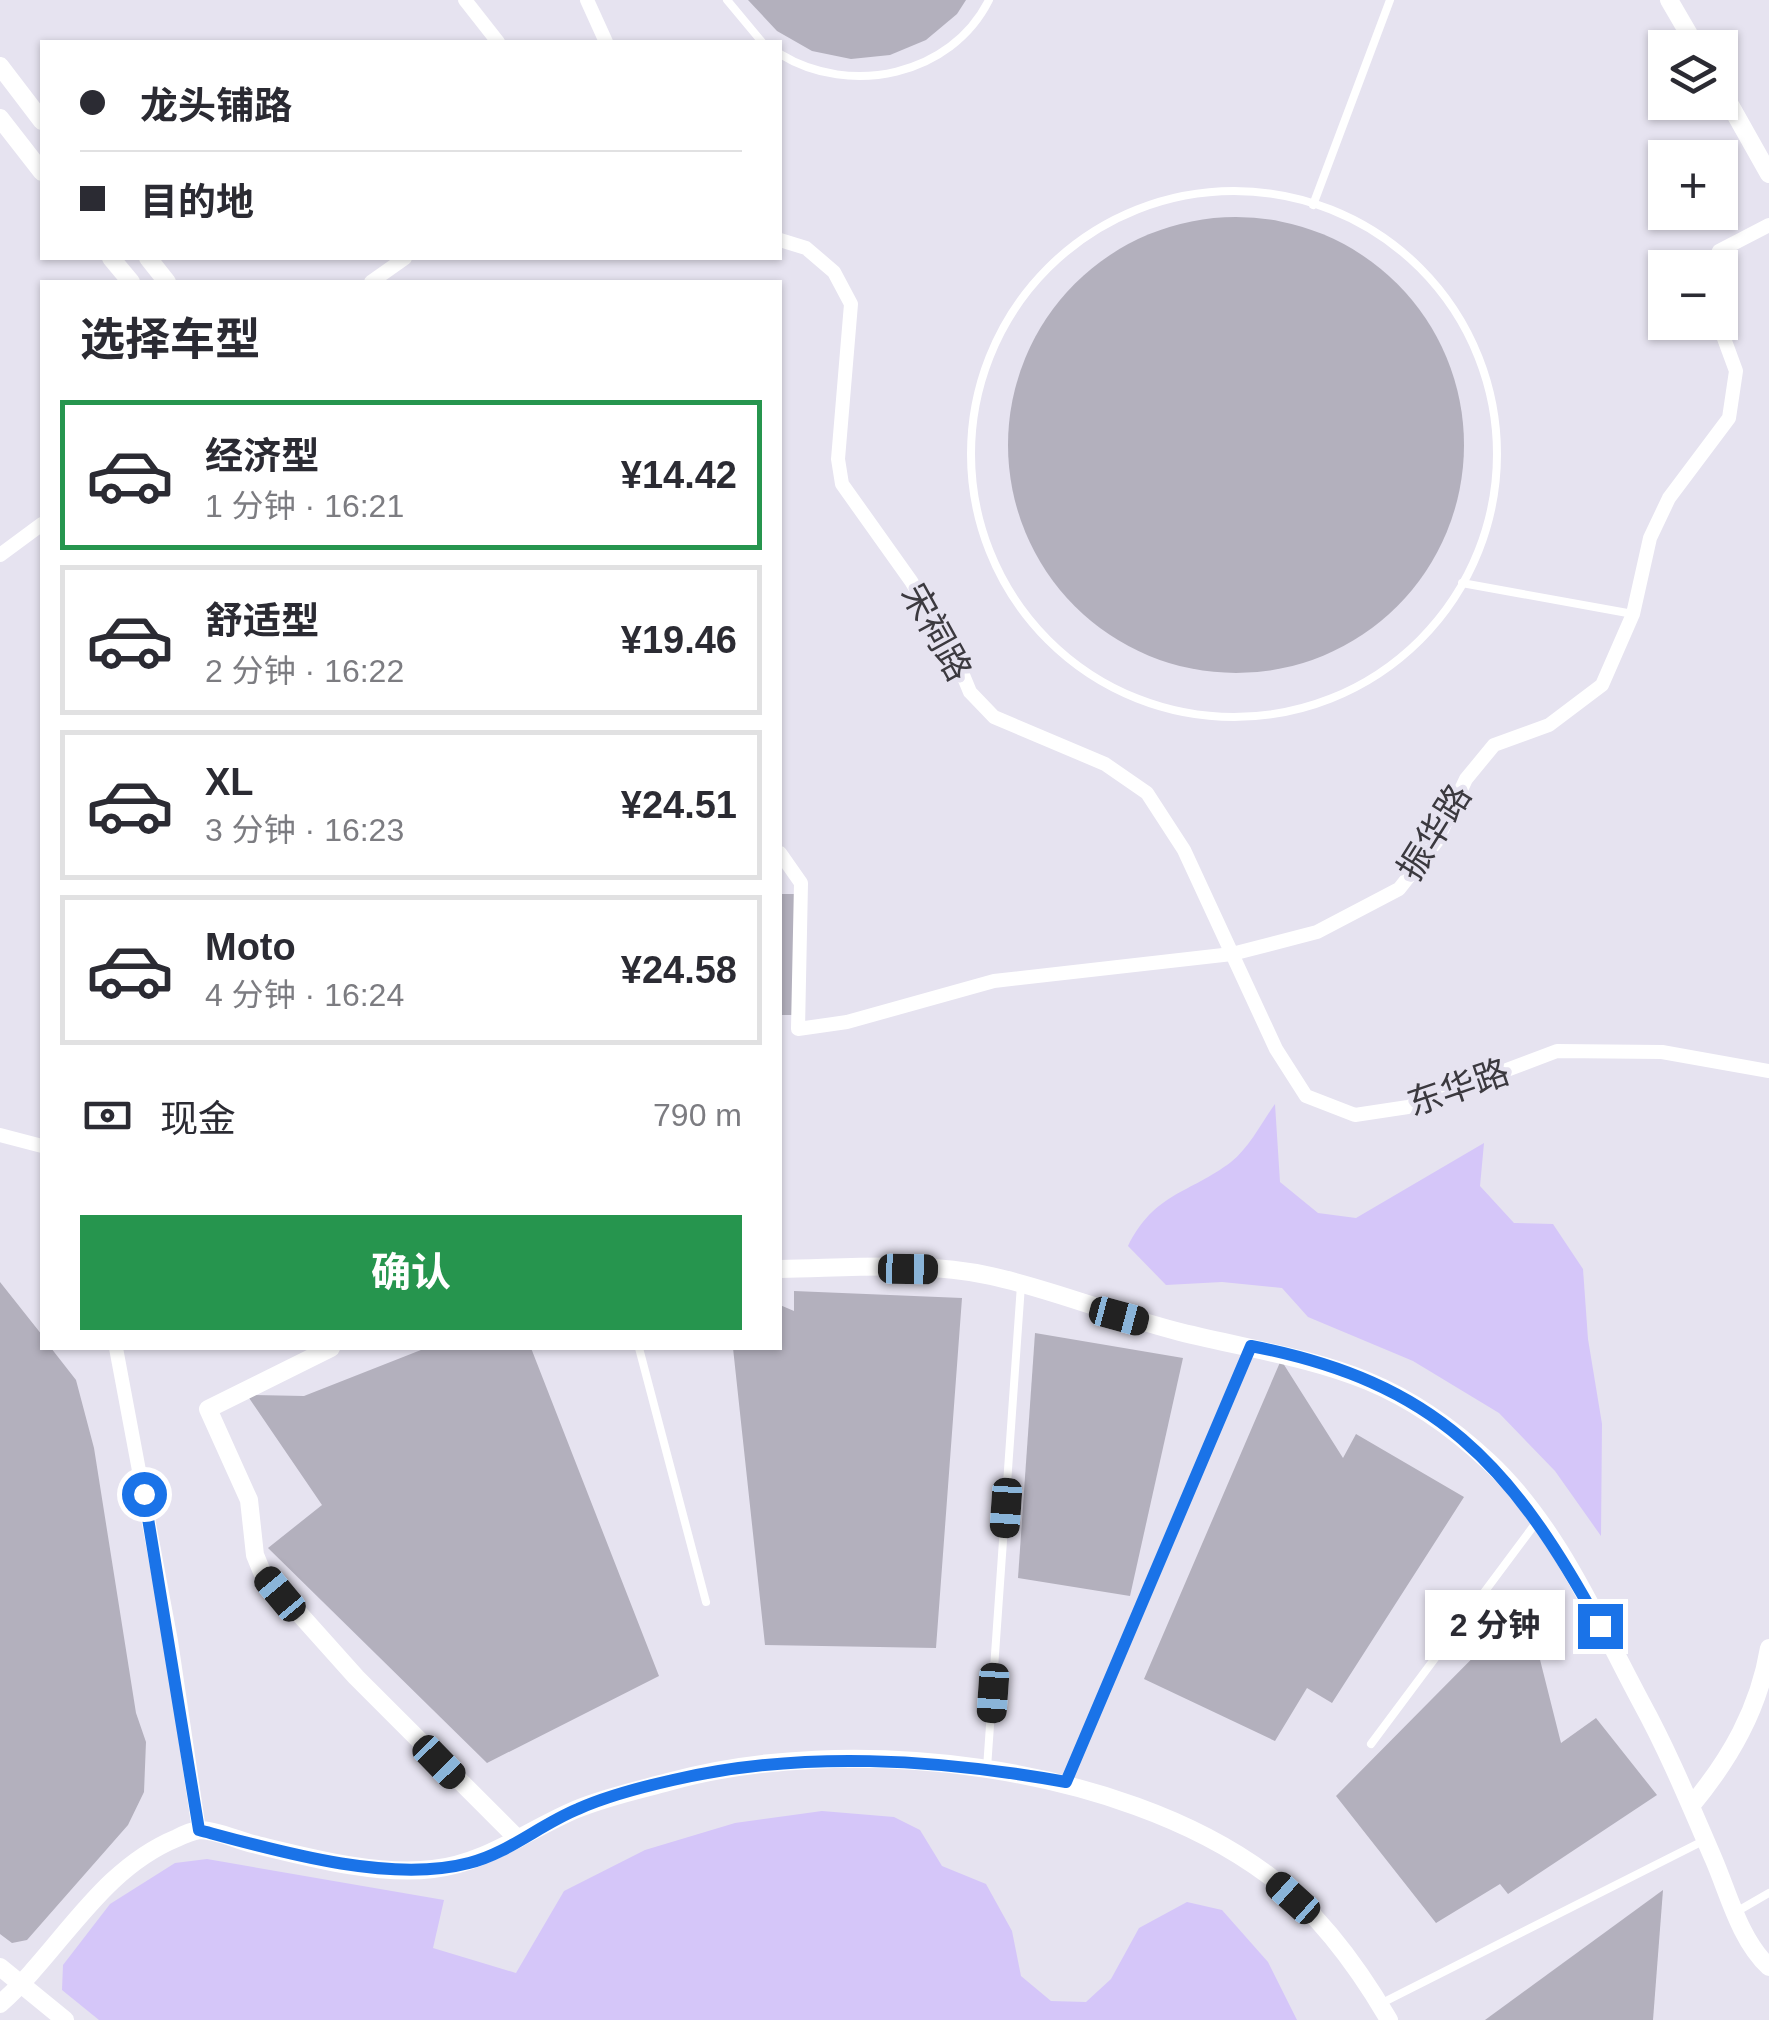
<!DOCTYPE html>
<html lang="zh">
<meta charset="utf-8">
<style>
:root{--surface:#fff;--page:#f7f7f7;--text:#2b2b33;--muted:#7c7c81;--line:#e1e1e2;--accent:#26954e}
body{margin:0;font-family:Arial,"Noto Sans SC",sans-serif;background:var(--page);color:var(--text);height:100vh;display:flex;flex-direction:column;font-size:38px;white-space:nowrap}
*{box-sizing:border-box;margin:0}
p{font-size:32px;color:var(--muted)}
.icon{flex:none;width:55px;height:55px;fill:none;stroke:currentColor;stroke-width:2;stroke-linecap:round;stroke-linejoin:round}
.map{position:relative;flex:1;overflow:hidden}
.panel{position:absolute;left:40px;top:280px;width:742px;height:1070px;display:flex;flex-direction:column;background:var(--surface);border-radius:0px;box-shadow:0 2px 8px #0004}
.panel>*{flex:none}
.hud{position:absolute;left:40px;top:40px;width:742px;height:220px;border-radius:0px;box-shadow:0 2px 8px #0004;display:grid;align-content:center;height:220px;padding:0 40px;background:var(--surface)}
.buttons{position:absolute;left:1648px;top:30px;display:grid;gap:20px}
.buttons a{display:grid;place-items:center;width:90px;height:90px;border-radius:0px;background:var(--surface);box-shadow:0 2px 8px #0004;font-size:50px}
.end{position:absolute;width:45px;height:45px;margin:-22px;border:12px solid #1a73e8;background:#fff;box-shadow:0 0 0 5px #fff}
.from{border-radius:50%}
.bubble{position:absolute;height:70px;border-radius:0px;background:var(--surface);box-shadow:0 2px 8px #0004;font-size:32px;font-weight:700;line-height:70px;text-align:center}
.car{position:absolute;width:30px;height:60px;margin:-30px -15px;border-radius:12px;box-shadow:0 0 8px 2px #0007;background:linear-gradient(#222 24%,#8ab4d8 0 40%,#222 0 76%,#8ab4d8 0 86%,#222 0)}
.hud b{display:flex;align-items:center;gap:35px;height:95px;font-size:38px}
.hud b+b{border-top:2px solid var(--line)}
.hud i{width:25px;height:25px;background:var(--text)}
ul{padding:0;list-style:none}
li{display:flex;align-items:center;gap:30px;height:150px;margin:0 20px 15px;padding:0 20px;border:5px solid var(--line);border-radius:0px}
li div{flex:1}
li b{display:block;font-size:38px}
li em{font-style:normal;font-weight:700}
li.on{border-color:var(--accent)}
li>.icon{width:90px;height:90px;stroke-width:1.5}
h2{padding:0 40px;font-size:45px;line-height:120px}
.pay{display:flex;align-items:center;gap:25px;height:110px;padding:0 40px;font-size:38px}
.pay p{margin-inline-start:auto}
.button{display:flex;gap:20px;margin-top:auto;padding:20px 40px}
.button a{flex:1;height:115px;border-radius:0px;background:var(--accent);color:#fff;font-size:40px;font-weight:700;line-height:115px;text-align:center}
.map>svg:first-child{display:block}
</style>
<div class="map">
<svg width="1769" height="2020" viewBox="0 0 1769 2020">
<rect width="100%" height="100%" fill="#e6e3f0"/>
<!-- green -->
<g fill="#d5c6f9">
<path d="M1275 1104 1280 1182 1318 1213 1356 1218 1484 1143 1480 1186 1514 1223 1553 1224 1583 1269 1588 1339 1602 1424 1601 1536 1555 1471 1499 1413 1413 1361 1308 1317 1282 1288 1222 1282 1166 1285 1128 1246C1155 1192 1189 1194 1231 1162 1249 1148 1262 1122 1275 1104Z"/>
<polygon points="822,1811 894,1817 920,1830 942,1866 986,1884 1012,1931 1021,1976 1051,2001 1086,2002 1111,1979 1139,1928 1187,1902 1222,1910 1268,1962 1297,2020 99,2020 62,1990 63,1965 110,1904 175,1863 207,1859 444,1900 433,1948 516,1973 564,1891 645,1850 735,1823"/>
</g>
<!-- building -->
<g fill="#b3b0bd">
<polygon points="748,0 966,0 957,14 926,40 890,55 851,59 812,51 777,31"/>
<circle cx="1236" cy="445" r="228"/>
<polygon points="780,894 797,894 794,1015 780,1015"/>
<polygon points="0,1282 42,1335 42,1348 51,1348 76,1380 94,1448 136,1713 146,1742 144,1792 128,1825 27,1940 12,1943 0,1934"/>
<polygon points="794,1291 962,1298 936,1648 765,1645 733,1348 780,1348 780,1305 794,1311"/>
<polygon points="1035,1333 1183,1358 1130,1596 1018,1578"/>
<polygon points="426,1348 531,1348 659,1676 487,1763 268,1548 322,1505 247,1395 304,1396"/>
<polygon points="1281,1360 1343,1458 1356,1434 1464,1497 1332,1703 1307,1688 1275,1741 1144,1679"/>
<polygon points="1526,1604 1561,1743 1596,1718 1657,1795 1508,1894 1500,1884 1436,1923 1336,1796"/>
<polygon points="1663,1890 1653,2020 1485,2020"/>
</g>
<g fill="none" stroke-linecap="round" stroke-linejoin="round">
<!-- service -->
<g stroke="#fff" stroke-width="8">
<polyline points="727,0 762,42"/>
<path d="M780 54C850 97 951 76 989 0"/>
<circle cx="1234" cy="454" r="263"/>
<polyline points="1313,205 1390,0"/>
<polyline points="1462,583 1633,614"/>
<polyline points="639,1348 706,1602"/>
<polyline points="1371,1744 1538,1520"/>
<polyline points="987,1768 1021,1285"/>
<polyline points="1066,1782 1249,1351"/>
<polyline points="1736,1912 1769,1893"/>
<polyline points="1380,2004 1705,1840"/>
</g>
<!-- minor -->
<g stroke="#fff" stroke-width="14">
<polyline points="465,0 498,42"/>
<polyline points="587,0 606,42"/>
<polyline points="780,240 806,248 834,272 851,304 838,459 842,484 911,581 953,651 970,692 994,717 1105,764 1147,793 1184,850 1276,1049 1306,1096 1355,1115 1408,1107 1557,1051 1662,1052 1769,1071"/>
<polyline points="1711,268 1719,251 1769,225"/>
<polyline points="371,282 405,258"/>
<polyline points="0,555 42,524"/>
<polyline points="780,853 801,883 798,1029 847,1022 994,981 1232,954 1317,932 1399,889 1437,841 1466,779 1494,745 1549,725 1602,685 1633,614 1650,538 1669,498 1729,418 1736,371 1718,322"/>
<polyline points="0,1135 42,1146"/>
<polyline points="116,1348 171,1641 199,1830"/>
</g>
<!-- tertiary -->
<g stroke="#fff" stroke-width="18">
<polyline points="1669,0 1697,48"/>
<polyline points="0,66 42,121"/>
<polyline points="1720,87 1769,174"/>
<polyline points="0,118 42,172"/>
<polyline points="111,258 131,282"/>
<polyline points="148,258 167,282"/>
<path d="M780 1269C849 1268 924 1261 991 1276 1055 1290 1116 1316 1180 1332 1308 1363 1384 1364 1488 1461 1557 1525 1597 1620 1641 1702 1669 1753 1691 1807 1714 1860 1729 1895 1740 1940 1769 1967"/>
<polyline points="331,1348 208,1409 249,1500 255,1555 262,1572 356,1677 518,1839"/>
<path d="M1691 1806C1730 1759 1759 1709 1769 1648"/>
<polyline points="0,1967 65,2020"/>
<path d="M0 2004C61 1950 99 1870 177 1838 183 1835 193 1831 199 1830 216 1830 237 1840 253 1844 307 1857 377 1876 433 1869 487 1863 527 1830 577 1809 606 1797 638 1790 668 1782 846 1732 1118 1763 1268 1875 1318 1912 1358 1967 1389 2020"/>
</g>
</g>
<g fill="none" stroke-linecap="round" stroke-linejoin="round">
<!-- route -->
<path stroke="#1a73e8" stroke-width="12" d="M144 1494 199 1830C277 1851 390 1884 469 1863 507 1854 541 1824 578 1809 607 1796 642 1787 673 1780 802 1750 937 1759 1066 1782L1251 1346C1437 1382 1512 1465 1600 1626"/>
</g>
<g text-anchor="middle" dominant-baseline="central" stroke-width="9" stroke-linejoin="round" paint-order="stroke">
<!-- street labels -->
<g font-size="35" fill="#3b393f" stroke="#e6e3f0">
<text transform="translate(937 632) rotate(61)">宋祠路</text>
<text transform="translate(1434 832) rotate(-58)">振华路</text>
<text transform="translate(1458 1087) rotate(-19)">东华路</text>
</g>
</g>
</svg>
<div class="buttons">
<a><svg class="icon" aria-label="layers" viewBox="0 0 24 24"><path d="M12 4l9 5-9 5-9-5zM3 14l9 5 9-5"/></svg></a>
<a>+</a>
<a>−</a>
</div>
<i class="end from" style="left:144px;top:1494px"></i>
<i class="end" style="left:1600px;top:1626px"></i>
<div class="bubble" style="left:1425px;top:1590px;width:140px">2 分钟</div>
<i class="car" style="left:908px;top:1269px;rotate:91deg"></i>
<i class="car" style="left:1119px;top:1316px;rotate:105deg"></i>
<i class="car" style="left:1006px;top:1508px;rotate:184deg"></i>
<i class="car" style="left:280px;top:1594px;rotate:320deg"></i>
<i class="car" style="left:993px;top:1693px;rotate:184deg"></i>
<i class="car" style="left:439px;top:1762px;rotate:136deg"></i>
<i class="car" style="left:1293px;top:1898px;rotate:312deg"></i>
<div class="hud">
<b><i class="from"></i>龙头铺路</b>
<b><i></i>目的地</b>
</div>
<section class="panel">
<h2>选择车型</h2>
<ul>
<li class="on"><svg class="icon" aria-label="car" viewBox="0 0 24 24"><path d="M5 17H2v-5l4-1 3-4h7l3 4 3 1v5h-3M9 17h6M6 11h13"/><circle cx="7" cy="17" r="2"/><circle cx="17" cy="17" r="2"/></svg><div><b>经济型</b><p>1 分钟 · 16:21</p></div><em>¥14.42</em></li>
<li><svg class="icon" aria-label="car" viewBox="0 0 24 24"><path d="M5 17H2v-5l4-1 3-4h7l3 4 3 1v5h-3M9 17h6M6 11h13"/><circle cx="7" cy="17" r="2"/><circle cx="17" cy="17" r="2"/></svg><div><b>舒适型</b><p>2 分钟 · 16:22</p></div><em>¥19.46</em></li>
<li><svg class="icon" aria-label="car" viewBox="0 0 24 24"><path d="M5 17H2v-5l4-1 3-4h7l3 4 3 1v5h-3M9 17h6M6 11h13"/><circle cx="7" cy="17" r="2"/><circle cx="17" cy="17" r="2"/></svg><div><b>XL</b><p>3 分钟 · 16:23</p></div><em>¥24.51</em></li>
<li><svg class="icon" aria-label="car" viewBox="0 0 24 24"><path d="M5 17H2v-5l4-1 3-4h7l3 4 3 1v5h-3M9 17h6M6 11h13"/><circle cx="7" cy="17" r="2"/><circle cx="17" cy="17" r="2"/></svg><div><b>Moto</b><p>4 分钟 · 16:24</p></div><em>¥24.58</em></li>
</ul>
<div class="pay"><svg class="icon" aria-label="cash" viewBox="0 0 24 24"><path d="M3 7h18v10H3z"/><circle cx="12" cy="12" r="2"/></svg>现金<p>790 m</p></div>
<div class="button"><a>确认</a></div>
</section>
</div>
